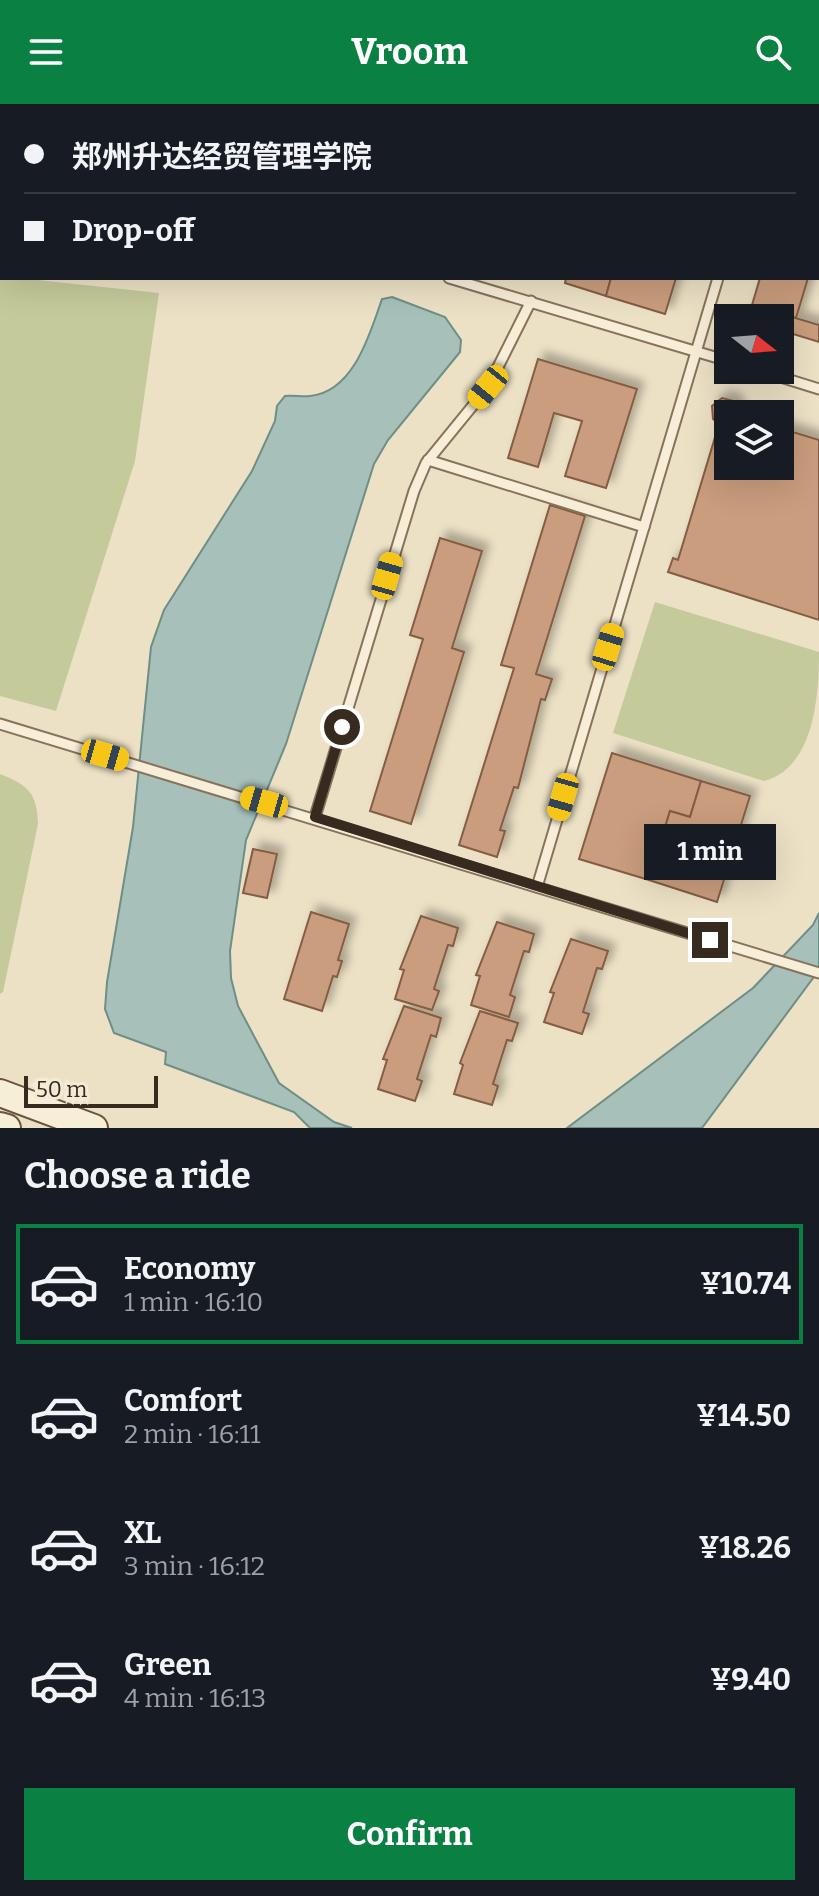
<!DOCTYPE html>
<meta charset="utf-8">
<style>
:root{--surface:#171b24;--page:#242831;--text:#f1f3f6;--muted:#9ea1a6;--line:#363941;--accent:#0b8043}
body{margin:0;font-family:Bitter,"Noto Sans SC",serif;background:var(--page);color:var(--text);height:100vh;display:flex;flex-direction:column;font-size:30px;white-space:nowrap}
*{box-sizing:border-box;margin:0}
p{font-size:26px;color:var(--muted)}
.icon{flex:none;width:44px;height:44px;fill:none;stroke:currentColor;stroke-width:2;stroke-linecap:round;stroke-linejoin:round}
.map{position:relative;height:1024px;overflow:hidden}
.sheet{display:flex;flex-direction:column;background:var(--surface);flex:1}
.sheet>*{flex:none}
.top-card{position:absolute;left:0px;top:0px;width:820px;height:176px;box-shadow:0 8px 32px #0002;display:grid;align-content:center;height:176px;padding:0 24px;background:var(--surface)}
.needle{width:52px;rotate:107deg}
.controls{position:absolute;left:714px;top:200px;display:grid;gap:16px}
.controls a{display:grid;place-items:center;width:80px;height:80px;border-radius:0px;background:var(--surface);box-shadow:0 8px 32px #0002;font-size:40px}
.scale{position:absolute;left:24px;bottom:20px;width:134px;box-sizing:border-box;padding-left:8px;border:4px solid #372b1f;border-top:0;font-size:22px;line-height:28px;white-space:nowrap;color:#372b1f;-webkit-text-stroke:6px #f4ebd5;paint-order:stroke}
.end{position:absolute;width:36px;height:36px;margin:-18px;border:10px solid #372b1f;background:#fff;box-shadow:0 0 0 4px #fff}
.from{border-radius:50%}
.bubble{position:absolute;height:56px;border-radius:0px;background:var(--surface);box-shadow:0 8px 32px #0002;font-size:26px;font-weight:700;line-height:56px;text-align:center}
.car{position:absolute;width:24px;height:48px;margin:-24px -12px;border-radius:10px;box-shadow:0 0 6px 2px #0007;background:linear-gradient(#f5c518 24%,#345 0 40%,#f5c518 0 76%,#345 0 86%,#f5c518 0)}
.top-card b{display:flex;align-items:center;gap:28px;height:76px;font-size:30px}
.top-card b+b{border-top:2px solid var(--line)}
.top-card i{width:20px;height:20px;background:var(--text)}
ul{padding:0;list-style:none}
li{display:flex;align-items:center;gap:24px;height:120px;margin:0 16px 12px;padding:0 8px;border:4px solid transparent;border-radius:0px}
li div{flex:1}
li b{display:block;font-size:30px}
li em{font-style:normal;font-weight:700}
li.on{border-color:var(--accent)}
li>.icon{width:72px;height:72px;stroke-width:1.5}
h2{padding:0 24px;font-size:36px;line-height:96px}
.cta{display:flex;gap:16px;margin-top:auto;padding:16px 24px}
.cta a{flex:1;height:92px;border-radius:0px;background:var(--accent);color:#fff;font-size:32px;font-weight:700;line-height:92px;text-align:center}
header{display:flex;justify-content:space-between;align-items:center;height:104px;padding:0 24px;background:var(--accent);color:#fff;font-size:36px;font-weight:700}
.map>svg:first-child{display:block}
</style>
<header><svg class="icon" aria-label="menu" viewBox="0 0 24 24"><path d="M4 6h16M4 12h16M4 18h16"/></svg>Vroom<svg class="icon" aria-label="search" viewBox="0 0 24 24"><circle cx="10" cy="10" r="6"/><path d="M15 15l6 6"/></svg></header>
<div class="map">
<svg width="819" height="1024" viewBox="0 0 819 1024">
<defs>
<filter id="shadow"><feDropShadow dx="7" dy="-7" stdDeviation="4" flood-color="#0004"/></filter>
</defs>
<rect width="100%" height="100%" fill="#ece1c5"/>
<!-- green -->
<g fill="#c4ca9a">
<polygon points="0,172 159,189 135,357 56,607 0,592"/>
<path d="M655 498 819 548C819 592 814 664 764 677L613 629Z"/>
<path d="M0 670C28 681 37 689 38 720L3 888 0 890Z"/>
</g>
<!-- water -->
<g fill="#a7c0b9" stroke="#6e8e86" stroke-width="2">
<path d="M392 193 445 213 461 236 460 248 388 336 374 360 286 640 246 736 230 847 231 874 238 902 279 979 334 1018 352 1024H310L294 1008 165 960 166 948 114 929 105 905 107 878 133 723 151 543 164 506 252 367 275 317 277 302 285 292C293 291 302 293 310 292 354 288 370 229 382 195Z"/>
<polygon points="819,809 819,866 702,1024 567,1024 753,884 813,821"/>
</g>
<!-- building -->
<g fill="#c99d7d" stroke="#845d43" stroke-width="2" filter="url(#shadow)">
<polygon points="566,174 611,174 606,192 565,179"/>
<polygon points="611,174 646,175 676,174 665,210 606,192"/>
<polygon points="760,174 808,174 796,214 752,201"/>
<polygon points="752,201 819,221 819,238 780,226 780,214 748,214"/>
<polygon points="538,255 637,285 606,384 565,372 582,317 554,309 538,363 508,354"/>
<polygon points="722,294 734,297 738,306 738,310 728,310 728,362 780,362 780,324 819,336 819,516 668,468 673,454 678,456 719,320 713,315 712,302"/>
<polygon points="550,401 585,412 536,570 552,575 545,596 541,595 518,684 514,683 500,726 505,727 497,753 459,741 514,564 501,561"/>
<polygon points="440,434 482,447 452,544 464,548 411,720 370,707 423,535 410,531"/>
<polygon points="612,649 701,677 690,713 670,707 649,776 579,755"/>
<polygon points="701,677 750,692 717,798 649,776 670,707 690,713"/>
<polygon points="253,745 277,750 267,794 243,789"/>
<polygon points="311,808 349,820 338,856 342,857 337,873 333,872 322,907 284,895"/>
<polygon points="421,812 458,824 453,842 448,841 434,885 439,887 432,906 395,895 404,866 400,865"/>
<polygon points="497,818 534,830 529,848 524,847 510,891 515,893 509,913 471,901 480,872 476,871"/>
<polygon points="571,835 608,847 602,865 597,864 583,908 589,910 582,930 544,918 554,889 550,888"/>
<polygon points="404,902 441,914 436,933 431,931 417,975 422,977 415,997 378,985 387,956 383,955"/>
<polygon points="480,907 518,919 512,937 507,936 493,980 498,982 492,1001 454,990 463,961 460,959"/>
</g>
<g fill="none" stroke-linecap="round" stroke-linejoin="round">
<defs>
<g id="lane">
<polyline points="753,0 759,2"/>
<polyline points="769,2 770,0"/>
<polyline points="0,148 2,148"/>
<polyline points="449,174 728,257"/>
<polyline points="758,266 819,285"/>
<polyline points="428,356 644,423"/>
<polyline points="0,620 819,869"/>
<polyline points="315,713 414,387 426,359 488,283 531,197"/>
<polyline points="537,783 718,174"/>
</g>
<g id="secondary">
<polyline points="0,989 94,1024"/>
<polyline points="0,1022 7,1024"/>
</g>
</defs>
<!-- lane casing -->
<use href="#lane" stroke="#86735c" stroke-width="13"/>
<!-- secondary casing -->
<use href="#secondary" stroke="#68543f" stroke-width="30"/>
<!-- lane -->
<use href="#lane" stroke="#f7eed8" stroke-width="9"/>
<!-- secondary -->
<use href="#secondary" stroke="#f7eed8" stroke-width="26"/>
</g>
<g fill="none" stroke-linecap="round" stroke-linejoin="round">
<!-- route -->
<polyline stroke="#372b1f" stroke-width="10" points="342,623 315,713 710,836"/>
</g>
</svg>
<div class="controls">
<a><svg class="needle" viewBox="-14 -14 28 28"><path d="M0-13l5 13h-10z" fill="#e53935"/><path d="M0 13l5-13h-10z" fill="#9ea1a6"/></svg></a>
<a><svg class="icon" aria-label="layers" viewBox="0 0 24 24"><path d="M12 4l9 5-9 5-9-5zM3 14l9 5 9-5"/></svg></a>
</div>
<div class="scale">50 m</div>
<i class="end from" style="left:342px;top:623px"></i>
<i class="end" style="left:710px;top:836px"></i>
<div class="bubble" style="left:644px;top:720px;width:132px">1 min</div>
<i class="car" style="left:488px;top:283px;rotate:219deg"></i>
<i class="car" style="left:387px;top:472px;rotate:16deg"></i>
<i class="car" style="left:608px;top:543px;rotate:17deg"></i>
<i class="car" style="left:105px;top:651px;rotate:106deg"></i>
<i class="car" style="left:563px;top:693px;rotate:196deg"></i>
<i class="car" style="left:264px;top:698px;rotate:286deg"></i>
<div class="top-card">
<b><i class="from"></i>郑州升达经贸管理学院</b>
<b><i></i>Drop-off</b>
</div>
</div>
<section class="sheet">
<h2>Choose a ride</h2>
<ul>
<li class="on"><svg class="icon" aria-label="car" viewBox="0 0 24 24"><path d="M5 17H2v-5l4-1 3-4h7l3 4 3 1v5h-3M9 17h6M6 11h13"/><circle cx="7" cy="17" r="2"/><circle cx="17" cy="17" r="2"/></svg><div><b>Economy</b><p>1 min · 16:10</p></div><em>¥10.74</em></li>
<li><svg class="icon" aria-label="car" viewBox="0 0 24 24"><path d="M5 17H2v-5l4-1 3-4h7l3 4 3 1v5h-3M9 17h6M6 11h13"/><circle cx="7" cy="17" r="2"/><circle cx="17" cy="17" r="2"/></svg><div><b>Comfort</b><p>2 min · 16:11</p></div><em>¥14.50</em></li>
<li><svg class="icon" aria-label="car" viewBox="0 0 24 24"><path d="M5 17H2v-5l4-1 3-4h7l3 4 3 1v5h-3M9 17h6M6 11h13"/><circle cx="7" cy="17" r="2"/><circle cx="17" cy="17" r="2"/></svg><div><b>XL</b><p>3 min · 16:12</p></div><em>¥18.26</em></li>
<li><svg class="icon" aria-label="car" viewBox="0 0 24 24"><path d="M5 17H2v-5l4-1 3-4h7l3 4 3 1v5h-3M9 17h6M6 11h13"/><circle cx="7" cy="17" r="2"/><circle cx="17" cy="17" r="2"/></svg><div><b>Green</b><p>4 min · 16:13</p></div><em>¥9.40</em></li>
</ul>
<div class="cta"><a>Confirm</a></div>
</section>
